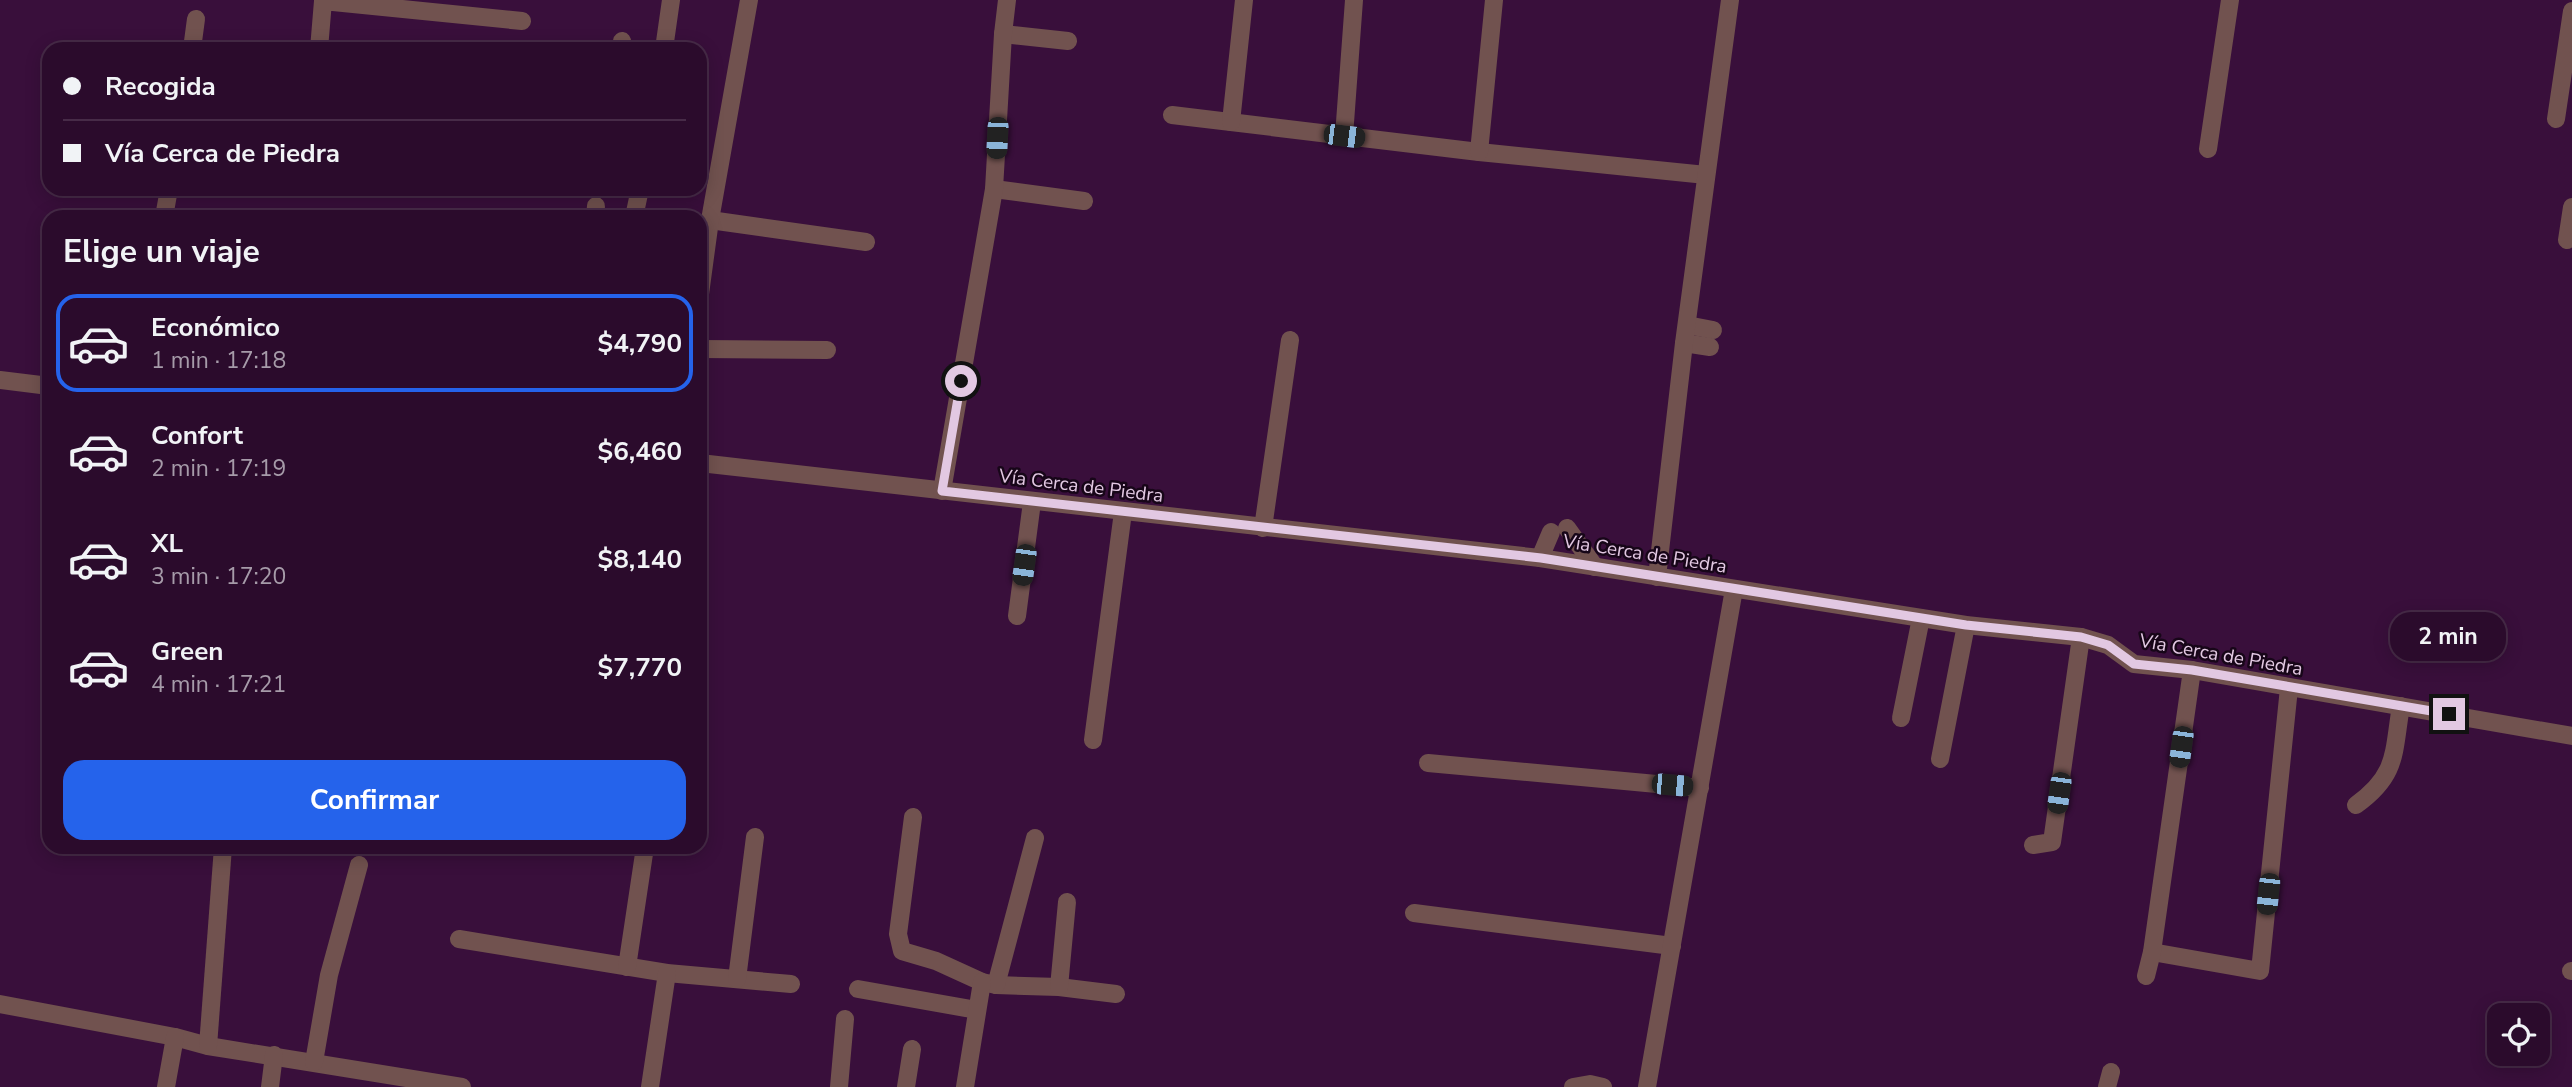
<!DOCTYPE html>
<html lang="es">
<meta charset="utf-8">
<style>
:root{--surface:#2b0b2c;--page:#331434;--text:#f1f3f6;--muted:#a69ba9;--line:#472b48;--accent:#2563eb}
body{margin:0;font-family:"Nunito Sans",sans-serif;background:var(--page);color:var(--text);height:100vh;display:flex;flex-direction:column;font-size:26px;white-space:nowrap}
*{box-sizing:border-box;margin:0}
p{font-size:23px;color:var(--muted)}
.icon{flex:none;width:38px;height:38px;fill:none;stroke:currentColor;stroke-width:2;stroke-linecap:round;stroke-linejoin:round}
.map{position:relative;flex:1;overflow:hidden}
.drawer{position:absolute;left:42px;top:210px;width:665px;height:644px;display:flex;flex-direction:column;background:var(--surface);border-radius:21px;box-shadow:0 4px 18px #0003,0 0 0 2px var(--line)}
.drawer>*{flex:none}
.banner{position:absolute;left:42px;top:42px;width:665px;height:154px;border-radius:21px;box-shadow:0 4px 18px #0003,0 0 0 2px var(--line);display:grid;align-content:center;height:154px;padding:0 21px;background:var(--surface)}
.buttons{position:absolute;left:2487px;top:1003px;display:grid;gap:14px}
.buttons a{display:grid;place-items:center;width:63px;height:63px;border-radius:14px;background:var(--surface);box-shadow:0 4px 18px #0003,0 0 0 2px var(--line);font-size:35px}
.end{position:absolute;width:32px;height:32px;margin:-16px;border:9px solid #e2c8e2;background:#111;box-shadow:0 0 0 4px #111}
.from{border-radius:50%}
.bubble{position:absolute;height:49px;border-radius:21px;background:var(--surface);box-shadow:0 4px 18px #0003,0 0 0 2px var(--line);font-size:23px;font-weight:700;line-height:49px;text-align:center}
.car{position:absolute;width:21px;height:42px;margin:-21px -10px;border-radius:9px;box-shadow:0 0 5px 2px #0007;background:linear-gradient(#222 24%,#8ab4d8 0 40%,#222 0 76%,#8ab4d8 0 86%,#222 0)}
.banner b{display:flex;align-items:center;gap:24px;height:66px;font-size:26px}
.banner b+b{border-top:2px solid var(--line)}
.banner i{width:18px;height:18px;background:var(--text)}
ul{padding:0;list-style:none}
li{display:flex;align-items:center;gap:21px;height:98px;margin:0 14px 10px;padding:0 7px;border:4px solid transparent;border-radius:21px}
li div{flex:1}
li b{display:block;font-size:26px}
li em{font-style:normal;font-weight:700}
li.current{border-color:var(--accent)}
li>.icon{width:63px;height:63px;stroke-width:1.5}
h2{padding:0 21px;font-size:32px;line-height:84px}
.button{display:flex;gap:14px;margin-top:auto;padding:14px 21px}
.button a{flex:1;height:80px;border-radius:21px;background:var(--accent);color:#fff;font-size:28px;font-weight:700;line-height:80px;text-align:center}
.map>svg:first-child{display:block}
</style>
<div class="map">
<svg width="2572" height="1087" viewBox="0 0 2572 1087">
<rect width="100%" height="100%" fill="#390f3b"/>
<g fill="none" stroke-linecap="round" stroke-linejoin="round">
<!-- minor -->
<g stroke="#71524f" stroke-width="18">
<polyline points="1003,34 1068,41"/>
<polyline points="192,49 196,19"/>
<polyline points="319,49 323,1 522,21"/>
<polyline points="621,49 622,41"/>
<polyline points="664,49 671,0"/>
<polyline points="1172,115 1479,152 1706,175"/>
<polyline points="2556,119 2572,11"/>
<polyline points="1231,122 1244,0"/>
<polyline points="1344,136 1354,0"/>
<polyline points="2208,149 2230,0"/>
<polyline points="1479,152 1494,0"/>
<polyline points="994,189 1084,201"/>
<polyline points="164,217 169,189"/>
<polyline points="595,217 596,206"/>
<polyline points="634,217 640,189"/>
<polyline points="710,220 866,242"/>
<polyline points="2567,240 2572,207"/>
<polyline points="700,294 710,220 749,0"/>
<polyline points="1687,325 1713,330"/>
<polyline points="1684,343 1710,347"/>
<polyline points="700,349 827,350"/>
<polyline points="0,380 49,386"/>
<polyline points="700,463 1540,558 1966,625 2081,637 2108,645 2134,664 2192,670 2572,736"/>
<polyline points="942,491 994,189 1003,34 1007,0"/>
<polyline points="1263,528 1290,340"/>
<polyline points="1567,528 1595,567"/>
<polyline points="1540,558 1551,532"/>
<polyline points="1657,577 1684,343 1730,0"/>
<polyline points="1017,616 1032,502"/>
<polyline points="1901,718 1921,618"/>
<polyline points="1093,740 1123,512"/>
<polyline points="1940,759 1966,625"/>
<polyline points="1428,763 1700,788"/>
<path d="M2356 805C2398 775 2393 753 2401 706"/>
<polyline points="913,817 898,934 902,951 936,961 982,982 996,985 1059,987 1116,994"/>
<polyline points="2033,845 2052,842 2081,637"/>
<polyline points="1414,913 1672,946"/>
<polyline points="459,939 667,973 791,984"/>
<polyline points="2152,952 2260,971 2289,688"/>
<polyline points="627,967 645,847"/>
<polyline points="2571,971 2572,971"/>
<polyline points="2146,976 2152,952 2192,670"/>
<polyline points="737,979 755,837"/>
<polyline points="996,985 1035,838"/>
<polyline points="1059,987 1067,902"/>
<polyline points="858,989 977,1010"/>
<polyline points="0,1004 175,1037 208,1046 462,1087"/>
<polyline points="208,1046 223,847"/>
<polyline points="314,1062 329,975 359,865"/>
<polyline points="166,1087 175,1037"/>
<polyline points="270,1087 274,1055"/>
<polyline points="650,1087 667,973"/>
<polyline points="839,1087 845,1019"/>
<polyline points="906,1087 912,1049"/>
<polyline points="965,1087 982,982"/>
<polyline points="1573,1087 1590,1084 1603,1087"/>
<polyline points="1647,1087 1734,589"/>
<polyline points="2107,1087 2111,1072"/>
</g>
</g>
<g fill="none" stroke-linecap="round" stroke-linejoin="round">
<!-- route -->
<polyline stroke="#e2c8e2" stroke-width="9" points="961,381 942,491 1541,558 1966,625 2081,637 2108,645 2134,664 2192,670 2449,714"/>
</g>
<g text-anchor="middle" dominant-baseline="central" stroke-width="5" stroke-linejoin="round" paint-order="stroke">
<!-- street labels -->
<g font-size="19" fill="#e2c8e2" stroke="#170618">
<text transform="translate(1081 486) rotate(7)">Vía Cerca de Piedra</text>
<text transform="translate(1645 554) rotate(9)">Vía Cerca de Piedra</text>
<text transform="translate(2221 655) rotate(10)">Vía Cerca de Piedra</text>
</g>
</g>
</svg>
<div class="buttons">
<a><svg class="icon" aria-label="locate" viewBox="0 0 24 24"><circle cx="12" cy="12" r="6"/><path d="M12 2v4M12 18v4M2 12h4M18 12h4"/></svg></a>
</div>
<i class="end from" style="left:961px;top:381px"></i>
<i class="end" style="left:2449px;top:714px"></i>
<div class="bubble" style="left:2390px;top:612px;width:116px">2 min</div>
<i class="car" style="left:1344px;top:136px;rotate:97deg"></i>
<i class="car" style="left:997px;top:138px;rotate:183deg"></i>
<i class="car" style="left:1024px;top:565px;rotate:188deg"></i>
<i class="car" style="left:2181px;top:747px;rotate:188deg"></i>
<i class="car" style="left:1672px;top:785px;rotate:95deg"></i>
<i class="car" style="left:2059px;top:793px;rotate:188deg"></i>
<i class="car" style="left:2268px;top:894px;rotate:186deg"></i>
<div class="banner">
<b><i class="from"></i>Recogida</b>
<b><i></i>Vía Cerca de Piedra</b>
</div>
<section class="drawer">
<h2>Elige un viaje</h2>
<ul>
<li class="current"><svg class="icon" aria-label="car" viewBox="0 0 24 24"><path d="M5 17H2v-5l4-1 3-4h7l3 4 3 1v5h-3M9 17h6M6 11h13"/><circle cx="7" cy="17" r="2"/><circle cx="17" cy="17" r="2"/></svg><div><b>Económico</b><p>1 min · 17:18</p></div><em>$4,790</em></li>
<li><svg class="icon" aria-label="car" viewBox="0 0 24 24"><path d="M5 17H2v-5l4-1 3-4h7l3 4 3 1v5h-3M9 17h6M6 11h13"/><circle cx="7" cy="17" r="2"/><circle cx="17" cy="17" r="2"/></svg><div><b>Confort</b><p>2 min · 17:19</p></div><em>$6,460</em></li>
<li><svg class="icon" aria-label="car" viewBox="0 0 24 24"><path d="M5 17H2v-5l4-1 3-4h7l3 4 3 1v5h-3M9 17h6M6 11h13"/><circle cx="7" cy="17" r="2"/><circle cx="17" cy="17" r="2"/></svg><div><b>XL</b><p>3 min · 17:20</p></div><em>$8,140</em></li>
<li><svg class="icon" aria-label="car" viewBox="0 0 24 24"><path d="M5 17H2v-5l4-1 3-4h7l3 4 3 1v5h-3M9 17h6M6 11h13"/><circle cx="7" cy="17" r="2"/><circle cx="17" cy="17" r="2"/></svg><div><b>Green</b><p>4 min · 17:21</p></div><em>$7,770</em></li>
</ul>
<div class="button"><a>Confirmar</a></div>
</section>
</div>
